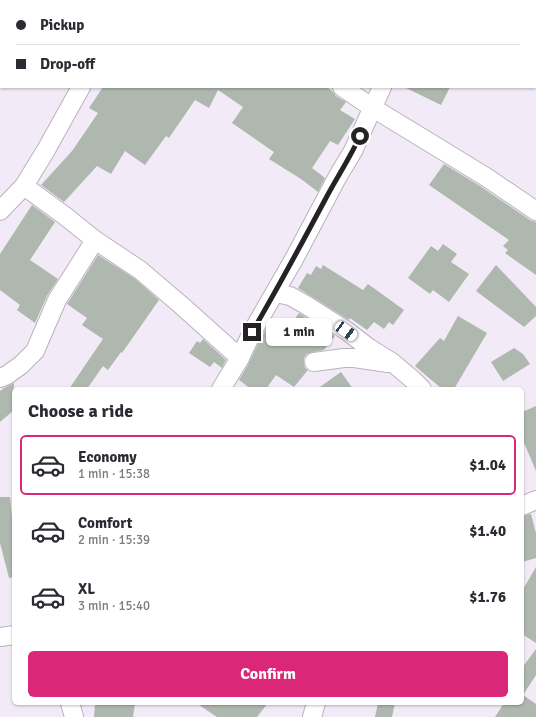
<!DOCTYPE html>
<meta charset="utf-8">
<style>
:root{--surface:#fff;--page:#f7f7f7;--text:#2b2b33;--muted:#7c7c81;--line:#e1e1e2;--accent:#db2777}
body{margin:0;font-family:Signika,sans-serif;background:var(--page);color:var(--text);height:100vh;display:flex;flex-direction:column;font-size:15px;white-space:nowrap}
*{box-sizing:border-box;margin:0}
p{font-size:13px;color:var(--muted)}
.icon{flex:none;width:22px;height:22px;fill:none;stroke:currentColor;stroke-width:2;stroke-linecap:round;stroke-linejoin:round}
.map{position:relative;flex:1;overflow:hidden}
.panel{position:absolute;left:12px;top:387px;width:512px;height:318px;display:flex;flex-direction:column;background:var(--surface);border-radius:6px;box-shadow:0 1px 3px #0004}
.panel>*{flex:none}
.top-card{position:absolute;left:0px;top:0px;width:536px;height:88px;box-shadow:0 1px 3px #0004;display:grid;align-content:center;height:88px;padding:0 16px;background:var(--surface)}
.end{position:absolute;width:18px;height:18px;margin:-9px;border:5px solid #252226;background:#fff;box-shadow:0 0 0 2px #fff}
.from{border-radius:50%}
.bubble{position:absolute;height:28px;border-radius:6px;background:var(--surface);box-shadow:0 1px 3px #0004;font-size:13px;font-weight:700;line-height:28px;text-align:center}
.car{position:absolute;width:12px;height:24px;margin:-12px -6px;border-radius:5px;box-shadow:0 0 3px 1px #0007;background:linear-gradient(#fff 24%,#345 0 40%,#fff 0 76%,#345 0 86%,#fff 0)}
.top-card b{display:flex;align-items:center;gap:14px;height:38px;font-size:15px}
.top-card b+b{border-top:1px solid var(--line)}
.top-card i{width:10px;height:10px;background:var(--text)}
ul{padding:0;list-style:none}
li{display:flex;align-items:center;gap:12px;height:60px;margin:0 8px 6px;padding:0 8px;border:2px solid transparent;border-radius:6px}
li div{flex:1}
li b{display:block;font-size:15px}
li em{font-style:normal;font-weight:700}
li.selected{border-color:var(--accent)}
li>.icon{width:36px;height:36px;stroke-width:1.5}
h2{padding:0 16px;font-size:18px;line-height:48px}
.primary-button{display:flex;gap:8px;margin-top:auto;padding:8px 16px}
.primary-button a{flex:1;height:46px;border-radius:6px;background:var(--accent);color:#fff;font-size:16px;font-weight:700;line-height:46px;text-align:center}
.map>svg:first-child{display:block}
</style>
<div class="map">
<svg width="536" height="717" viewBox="0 0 536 717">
<rect width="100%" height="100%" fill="#f2eaf6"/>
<!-- building -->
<g fill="#aeb8ae">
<polygon points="103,87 327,87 332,91 336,96 346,102 340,110 355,119 338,145 330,141 312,168 325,178 318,192 301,179 269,159 274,152 232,123 243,107 218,90 209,108 195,100 169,138 166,136 145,165 125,151 111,174 97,166 64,202 41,185 72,151 98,113 89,108"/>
<polygon points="404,87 450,87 441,105"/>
<polygon points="444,164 480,186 530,220 536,222 536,275 505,253 508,250 503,246 509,240 429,185"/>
<polygon points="32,205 55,222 30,260 58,279 47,296 35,323 17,310 20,305 0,290 0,254"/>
<polygon points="443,244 457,254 451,262 469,274 449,302 433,290 430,294 408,278 431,246 438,251"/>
<polygon points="98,255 134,278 159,300 122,353 121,352 108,370 103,366 87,389 69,389 103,339 82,325 87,318 67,304"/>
<polygon points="323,265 363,290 368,284 404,310 393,325 389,322 384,329 374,322 367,330 350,318 349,320 298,288 307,273 311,275 316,266 321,269"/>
<polygon points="496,265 536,307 536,316 524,327 476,291"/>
<polygon points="299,313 335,336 324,350 313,352 307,354 304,358 304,363 305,368 308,370 294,387 276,375 266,389 251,389 239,380 249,363 261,337 270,323 283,334"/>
<polygon points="458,316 487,333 454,389 442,389 415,366 440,338 444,341"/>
<polygon points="203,339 226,360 222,368 214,362 210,367 189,353 197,341 200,343"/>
<polygon points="514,348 523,354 530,364 503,381 491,362"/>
<polygon points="341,372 353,389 317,389"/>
<polygon points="14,383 14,410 0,422 0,391 4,388"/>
<polygon points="536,406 536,471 522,438 522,412"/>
<polygon points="0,497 10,497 13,526 14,526 14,577 9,578 0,543"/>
<polygon points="531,514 536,533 536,558 522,562 522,516"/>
<polygon points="536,567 536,643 522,634 522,591"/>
<polygon points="536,649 536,675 523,695 536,704 536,717 495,717 504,703 522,703 522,668"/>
<polygon points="95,703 135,703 133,717 94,717"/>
<polygon points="196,703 268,703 257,717 217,717"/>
<polygon points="378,703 395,703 392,717 375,717"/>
</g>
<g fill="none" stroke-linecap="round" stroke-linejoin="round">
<defs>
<g id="minor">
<polyline points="208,0 210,1"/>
<polyline points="145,1 146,0"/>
<polyline points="413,1 414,0"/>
<polyline points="342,87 373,108 486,177 536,211"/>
<polyline points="24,186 65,216 95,240 140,270 181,305 240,358"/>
<polyline points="0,211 24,186 46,150 81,87"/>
<polyline points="275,293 290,296 306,305 347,331 369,348 393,363 413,380 422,389"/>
<polyline points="314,362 344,358 354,358 388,363"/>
<polyline points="0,378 7,375 21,365 35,351 57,300 95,240"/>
<polyline points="221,389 240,358 252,332 294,259 338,176 353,151 382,87"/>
<polyline points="522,506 536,500"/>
<polyline points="0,637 14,635"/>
<polyline points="70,703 74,717"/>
<polyline points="312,717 316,703"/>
</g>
</defs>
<!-- minor casing -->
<use href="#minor" stroke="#bab2be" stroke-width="20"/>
<!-- minor -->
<use href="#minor" stroke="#fff" stroke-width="18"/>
</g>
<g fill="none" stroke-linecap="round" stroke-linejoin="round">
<!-- route -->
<path stroke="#252226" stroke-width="5" d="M252 332C278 288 302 243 326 198 337 177 350 158 360 136"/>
</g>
</svg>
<i class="end from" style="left:360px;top:136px"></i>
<i class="end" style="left:252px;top:332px"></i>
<div class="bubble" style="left:266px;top:318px;width:66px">1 min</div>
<i class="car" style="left:346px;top:331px;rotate:126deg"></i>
<div class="top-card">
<b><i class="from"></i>Pickup</b>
<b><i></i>Drop-off</b>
</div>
<section class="panel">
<h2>Choose a ride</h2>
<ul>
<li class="selected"><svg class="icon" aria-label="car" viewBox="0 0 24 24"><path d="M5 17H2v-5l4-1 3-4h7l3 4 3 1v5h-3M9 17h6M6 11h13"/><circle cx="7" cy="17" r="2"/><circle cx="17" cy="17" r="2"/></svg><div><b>Economy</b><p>1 min · 15:38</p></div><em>$1.04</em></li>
<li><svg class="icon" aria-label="car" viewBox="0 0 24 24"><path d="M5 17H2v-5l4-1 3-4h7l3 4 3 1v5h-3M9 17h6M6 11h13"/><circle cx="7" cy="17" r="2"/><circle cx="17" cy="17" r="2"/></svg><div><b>Comfort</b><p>2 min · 15:39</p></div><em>$1.40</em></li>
<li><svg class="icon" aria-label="car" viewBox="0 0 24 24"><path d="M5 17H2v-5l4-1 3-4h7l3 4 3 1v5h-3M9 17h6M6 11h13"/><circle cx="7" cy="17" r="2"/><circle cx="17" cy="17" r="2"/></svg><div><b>XL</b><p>3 min · 15:40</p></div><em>$1.76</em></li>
</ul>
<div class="primary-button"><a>Confirm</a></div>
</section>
</div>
